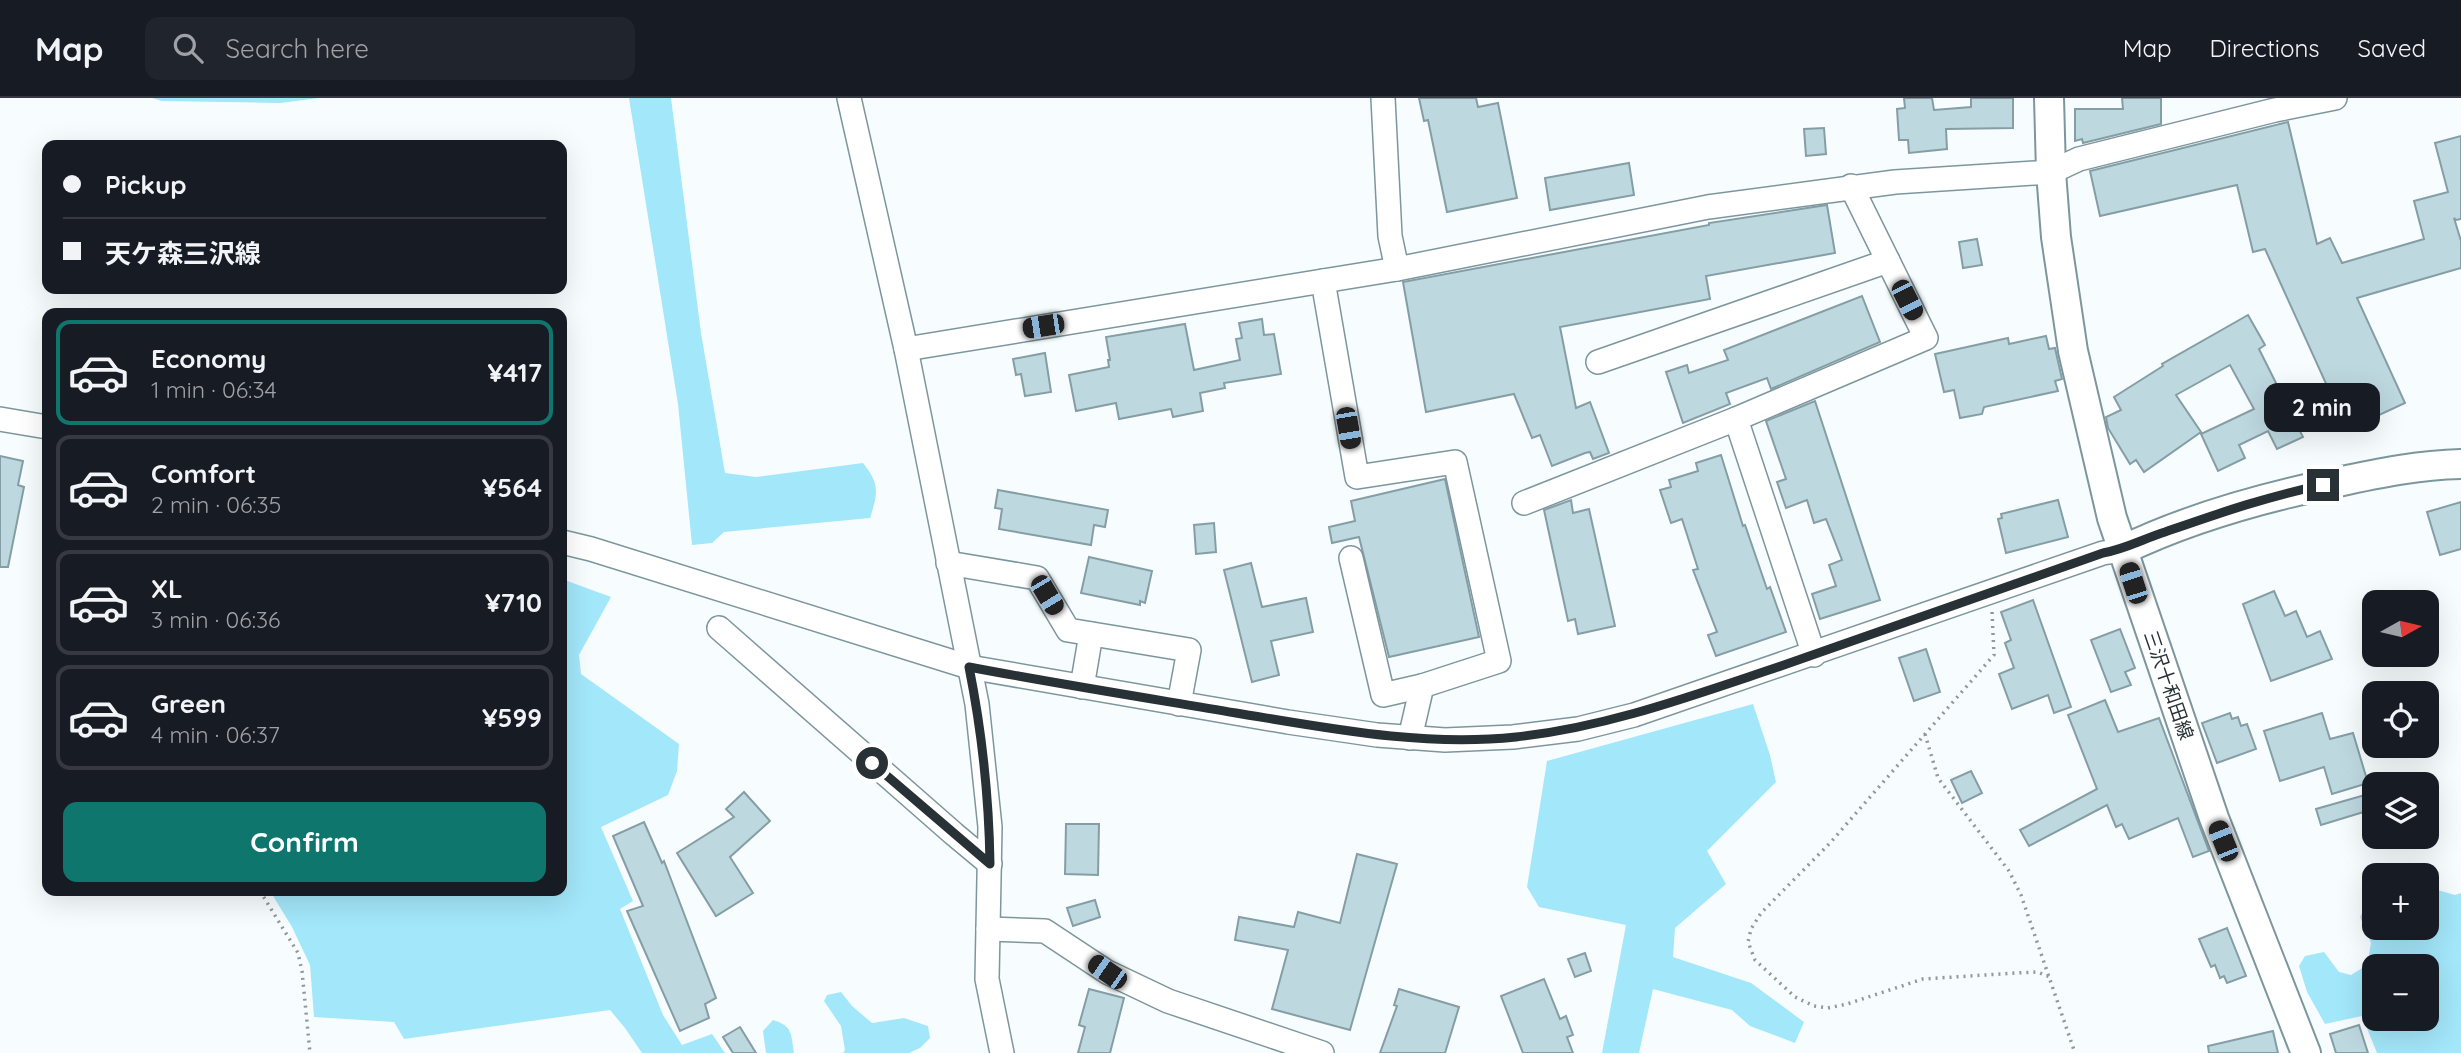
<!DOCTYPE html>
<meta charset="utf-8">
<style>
:root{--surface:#171b24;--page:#20242c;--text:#f1f3f6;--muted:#9ea1a6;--line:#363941;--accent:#0f766e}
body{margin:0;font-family:Quicksand,"Noto Sans JP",sans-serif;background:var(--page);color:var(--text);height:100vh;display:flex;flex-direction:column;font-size:26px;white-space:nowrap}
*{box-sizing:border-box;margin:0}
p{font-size:23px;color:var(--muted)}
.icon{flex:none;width:38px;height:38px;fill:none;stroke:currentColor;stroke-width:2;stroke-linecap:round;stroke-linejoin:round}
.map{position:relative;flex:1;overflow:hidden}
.panel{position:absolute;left:42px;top:210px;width:525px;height:588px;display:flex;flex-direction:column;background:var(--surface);border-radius:14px;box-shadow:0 7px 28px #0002}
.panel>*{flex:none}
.guide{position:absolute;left:42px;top:42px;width:525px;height:154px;border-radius:14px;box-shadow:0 7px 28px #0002;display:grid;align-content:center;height:154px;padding:0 21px;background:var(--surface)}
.needle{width:46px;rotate:82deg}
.tools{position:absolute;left:2362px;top:492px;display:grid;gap:14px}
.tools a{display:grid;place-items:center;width:77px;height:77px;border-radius:14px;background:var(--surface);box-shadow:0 7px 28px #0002;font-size:35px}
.end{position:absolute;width:32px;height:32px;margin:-16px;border:9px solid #283236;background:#fff;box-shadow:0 0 0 4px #fff}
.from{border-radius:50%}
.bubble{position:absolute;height:49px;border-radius:14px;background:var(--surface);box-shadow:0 7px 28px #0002;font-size:23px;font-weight:800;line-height:49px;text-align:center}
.car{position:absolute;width:21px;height:42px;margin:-21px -10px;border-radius:9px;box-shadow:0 0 5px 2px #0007;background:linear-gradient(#222 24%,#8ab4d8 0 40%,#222 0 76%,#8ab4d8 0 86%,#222 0)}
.guide b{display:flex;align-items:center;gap:24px;height:66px;font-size:26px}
.guide b+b{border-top:2px solid var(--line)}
.guide i{width:18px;height:18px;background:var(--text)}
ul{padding:12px 0 0;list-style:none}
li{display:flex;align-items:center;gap:21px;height:105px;margin:0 14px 10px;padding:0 7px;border:4px solid var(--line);border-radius:14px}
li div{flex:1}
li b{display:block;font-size:26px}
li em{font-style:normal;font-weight:800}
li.on{border-color:var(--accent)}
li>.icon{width:63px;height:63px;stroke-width:1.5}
.cta{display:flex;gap:14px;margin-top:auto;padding:14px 21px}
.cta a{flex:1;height:80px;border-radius:14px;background:var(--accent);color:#fff;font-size:28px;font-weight:800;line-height:80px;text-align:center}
header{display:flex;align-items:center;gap:42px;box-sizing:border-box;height:98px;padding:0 35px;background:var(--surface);border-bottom:2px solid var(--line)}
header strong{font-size:33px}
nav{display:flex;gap:38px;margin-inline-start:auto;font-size:24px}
.search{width:490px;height:63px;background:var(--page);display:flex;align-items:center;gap:18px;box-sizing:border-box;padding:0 24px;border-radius:14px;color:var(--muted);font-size:26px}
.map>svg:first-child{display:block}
</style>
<header>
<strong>Map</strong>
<div class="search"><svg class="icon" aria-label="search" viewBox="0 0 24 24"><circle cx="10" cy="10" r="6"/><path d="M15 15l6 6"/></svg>Search here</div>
<nav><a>Map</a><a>Directions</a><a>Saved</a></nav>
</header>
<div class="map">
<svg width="2461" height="955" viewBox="0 0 2461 955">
<rect width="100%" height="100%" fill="#f7fdfe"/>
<!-- green -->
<g fill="#a3e7fa" fill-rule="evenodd">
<polygon points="152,0 319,0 280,5 162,3"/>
<path d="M629 0H671L701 235 725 375 756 379 863 365C880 386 878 395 870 420L724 434 712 445 692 447 678 306Z"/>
<polygon points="562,481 611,499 579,557 581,576 679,646 677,673 668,697 601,729 633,803 620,811 663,917 682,947 712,936 725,955 642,955 625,930 610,912 404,941 394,924 314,919 310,867 292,829 270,793 562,793"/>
<polygon points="1753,606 1770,657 1776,684 1707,753 1726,786 1675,830 1673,859 1751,885 1804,924 1795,945 1750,928 1732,912 1653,891 1639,955 1602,955 1626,827 1539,809 1527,789 1547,663"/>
<path d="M2427 789 2455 797 2461 795V955H2377L2362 918 2325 926 2307 894 2299 868 2305 858 2324 854 2339 874 2351 877 2367 867 2371 845 2360 819 2371 798 2375 797V830H2427ZM2427 868V920H2375V868Z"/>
<polygon points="841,894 852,908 872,925 904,920 928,928 930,940 920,950 909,955 843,955 845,952 841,928 824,903 827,897"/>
<path d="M773 922C793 928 791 936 794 955H766L763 933Z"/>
</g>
<!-- building -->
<g fill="#bed8e0" stroke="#859ea6" stroke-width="2">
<polygon points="1419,0 1476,0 1478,9 1498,5 1517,100 1447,114 1428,22 1424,23"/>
<polygon points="1904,0 1932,0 1934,12 1971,9 1971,0 2013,0 2013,30 1946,31 1947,51 1909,55 1908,42 1899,42 1897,11 1905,10"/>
<polygon points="2122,0 2161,0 2161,26 2083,45 2082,41 2075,43 2075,11 2123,11"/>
<polygon points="2288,24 2317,146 2330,140 2342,165 2424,141 2414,103 2448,94 2435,45 2461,38 2461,121 2456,122 2454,120 2461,143 2461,170 2357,200 2405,305 2347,332 2265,151 2253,154 2237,87 2100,118 2090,73"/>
<polygon points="1824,30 1826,56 1806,58 1804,31"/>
<polygon points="1629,65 1634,97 1550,112 1545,80"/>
<polygon points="1827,107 1835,155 1706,178 1710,201 1560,229 1576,310 1590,304 1609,355 1593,361 1590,354 1585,355 1552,368 1540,337 1532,340 1514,296 1426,314 1403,184 1709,127 1709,125"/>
<polygon points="1977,141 1982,167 1963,170 1959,144"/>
<polygon points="1862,198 1880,244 1771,291 1767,280 1726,295 1730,306 1683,325 1666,274 1687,267 1689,275 1728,262 1724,252"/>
<polygon points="2248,217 2265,247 2259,251 2303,339 2277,351 2268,333 2239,347 2245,360 2218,373 2201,336 2254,311 2230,267 2176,297 2201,334 2144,374 2136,362 2130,366 2108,330 2106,319 2121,312 2114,299 2163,268 2162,266"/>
<polygon points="1262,221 1264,237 1274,236 1281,276 1224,285 1225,290 1200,295 1203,313 1173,319 1171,311 1119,321 1116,305 1076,313 1069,277 1109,269 1108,262 1110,262 1106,239 1185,226 1194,272 1240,262 1236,241 1242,240 1239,225"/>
<polygon points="2046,238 2049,251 2055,250 2062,281 2055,283 2058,293 1984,309 1982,316 1960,320 1954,292 1944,294 1935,256 2008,240 2009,246"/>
<polygon points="1045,255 1051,294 1025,298 1021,276 1016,277 1013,261"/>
<polygon points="1815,303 1880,502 1820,521 1812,496 1836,488 1829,467 1842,462 1826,421 1814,425 1807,402 1786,410 1777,384 1786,381 1766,323"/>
<polygon points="1721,357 1743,428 1745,427 1767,491 1770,489 1786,534 1716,558 1708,537 1717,534 1693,472 1698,471 1682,421 1671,425 1660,392 1671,389 1669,382 1698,373 1696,365"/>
<polygon points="0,358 23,363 18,387 24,389 8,469 0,469"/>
<polygon points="1445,381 1479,539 1389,559 1359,439 1332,445 1329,429 1355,423 1351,403"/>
<polygon points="998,392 1108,412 1105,429 1094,427 1091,447 999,431 1002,411 995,410"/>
<polygon points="1571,402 1573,415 1589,411 1615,528 1578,536 1575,521 1568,523 1544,412"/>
<polygon points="2058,402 2068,439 2006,455 1998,421 2002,420 2001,416"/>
<polygon points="2461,404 2461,451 2440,457 2427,414"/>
<polygon points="1214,425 1216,454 1196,456 1194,427"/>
<polygon points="1089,459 1152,473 1145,505 1140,503 1140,507 1081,495"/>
<polygon points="1251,465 1262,509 1306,500 1313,534 1271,543 1279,577 1252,584 1224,472"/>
<polygon points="2274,493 2285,518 2296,513 2307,539 2320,533 2332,561 2271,583 2243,506"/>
<polygon points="2033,502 2071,609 2054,615 2048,597 2012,611 1999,576 2014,570 2005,545 2011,542 2001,514"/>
<polygon points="2120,531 2135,570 2125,574 2131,587 2111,594 2091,542"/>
<polygon points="1926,551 1940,594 1914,603 1899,560"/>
<polygon points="2105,602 2118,634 2159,620 2209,753 2193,759 2178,720 2129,741 2122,726 2116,729 2107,707 2029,748 2020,732 2097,691 2068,617"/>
<polygon points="2230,615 2232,621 2238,619 2241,628 2247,626 2256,651 2217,665 2202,625"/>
<polygon points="2322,615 2330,641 2353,635 2368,685 2332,696 2324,669 2280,683 2264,633"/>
<polygon points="1971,673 1982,695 1962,705 1951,682"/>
<polygon points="744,694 770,723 730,759 753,795 716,818 677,755 734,719 726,711"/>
<polygon points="2365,697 2370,712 2321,727 2316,711"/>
<polygon points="644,724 662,765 664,763 716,900 705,906 709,920 680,933 627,813 643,808 613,738"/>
<polygon points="1066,726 1099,726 1098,777 1065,776"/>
<polygon points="1357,756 1397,766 1350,932 1272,911 1288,852 1235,842 1239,819 1294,829 1298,814 1340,825"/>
<polygon points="1095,802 1100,819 1073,828 1067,810"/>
<polygon points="2227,830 2246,878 2227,885 2224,878 2220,880 2215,867 2211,869 2199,841"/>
<polygon points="1585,855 1591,873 1575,879 1568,861"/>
<polygon points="1544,881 1560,921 1566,918 1573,937 1567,939 1573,955 1523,955 1501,898"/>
<polygon points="1089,891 1124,900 1110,955 1078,955 1085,929 1079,927"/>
<polygon points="1399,891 1459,909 1445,955 1380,955 1397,908 1394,907"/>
<polygon points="2359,927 2368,955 2336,955 2330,936"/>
<polygon points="740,929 756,955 733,955 723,939"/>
<polygon points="2273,933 2278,955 2209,955 2208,948"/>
</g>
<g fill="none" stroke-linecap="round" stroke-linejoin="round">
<defs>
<g id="minor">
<polyline points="849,0 906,251 977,606 990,729 987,881 1002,955"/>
<polyline points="1383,0 1390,138 1397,171"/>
<polyline points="1323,183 1357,379 1455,364 1499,563 1422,588 1410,640"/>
<polyline points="906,251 1397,171 1708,109 1895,84 2051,74 2079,61 2275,12 2335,0"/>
<polyline points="1598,264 1888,163"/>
<polyline points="0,321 47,329"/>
<polyline points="1736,321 1814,557"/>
<polyline points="1524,405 1736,321 1926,240 1851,88"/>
<polyline points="562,444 591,451 969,569 1288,624 1377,637 1445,642 1513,639 1578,631 1634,617 2103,455 2123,452"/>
<polyline points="1351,460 1383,597 1422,588"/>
<polyline points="948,465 1037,480 1068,532 1189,552 1179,606"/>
<polyline points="719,530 954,736 990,766"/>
<polyline points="1082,589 1091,536"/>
<polyline points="988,831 1045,833 1107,874 1168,903 1322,955"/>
</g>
<g id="major">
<polyline points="2049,0 2051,74 2056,139 2073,253 2112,420 2214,720 2306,955"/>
<path d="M2123 452C2191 419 2265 399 2338 384 2379 375 2419 367 2461 366"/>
</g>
</defs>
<!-- minor casing -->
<use href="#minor" stroke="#7d969e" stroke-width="26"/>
<!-- major casing -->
<use href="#major" stroke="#7d969e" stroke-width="32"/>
<!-- path -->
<g stroke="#90989b" stroke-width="3.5" stroke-dasharray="2 5" stroke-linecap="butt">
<polyline points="1992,514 1994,557 1830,745 1761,815 1751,831 1748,844 1755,862 1795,899 1814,908 1828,910 1847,906 1923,881 2016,875 2037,874 2050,879"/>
<polyline points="1925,636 1938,680 2009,773 2021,797 2075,955"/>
<polyline points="260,793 298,855 302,873 310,955"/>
</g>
<!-- minor -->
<use href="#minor" stroke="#fff" stroke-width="23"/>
<!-- major -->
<use href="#major" stroke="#fff" stroke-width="28"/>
</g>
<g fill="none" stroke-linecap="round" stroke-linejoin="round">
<!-- route -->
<path stroke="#283236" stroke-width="9" d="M872 665 990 766C989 700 982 634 969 569 1058 586 1147 600 1236 615 1328 630 1422 649 1516 639 1608 629 1694 597 1781 568 1889 531 1996 493 2103 455 2125 451 2143 441 2165 434 2217 416 2268 398 2323 387"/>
</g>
<g text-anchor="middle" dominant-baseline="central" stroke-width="6" stroke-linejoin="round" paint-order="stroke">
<!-- street labels -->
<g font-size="19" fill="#283236" stroke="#fff">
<text transform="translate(2169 587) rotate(71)">三沢十和田線</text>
</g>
</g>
</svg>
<div class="tools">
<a><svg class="needle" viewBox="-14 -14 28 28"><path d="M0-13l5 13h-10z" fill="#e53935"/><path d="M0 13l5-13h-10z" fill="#9ea1a6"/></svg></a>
<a><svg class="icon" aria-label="locate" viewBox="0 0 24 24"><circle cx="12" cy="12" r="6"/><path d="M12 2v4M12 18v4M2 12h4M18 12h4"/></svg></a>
<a><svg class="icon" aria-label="layers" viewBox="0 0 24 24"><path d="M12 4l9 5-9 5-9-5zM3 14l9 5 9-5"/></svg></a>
<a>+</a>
<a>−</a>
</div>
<i class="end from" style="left:872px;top:665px"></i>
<i class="end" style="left:2323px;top:387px"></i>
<div class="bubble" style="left:2264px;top:285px;width:116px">2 min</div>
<i class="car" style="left:1907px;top:202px;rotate:153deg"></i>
<i class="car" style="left:1043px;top:228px;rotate:261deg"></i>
<i class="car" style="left:1348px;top:330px;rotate:170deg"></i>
<i class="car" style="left:2133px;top:485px;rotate:342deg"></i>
<i class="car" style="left:1047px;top:497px;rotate:149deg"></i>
<i class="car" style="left:2223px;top:743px;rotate:338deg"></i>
<i class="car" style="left:1107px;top:874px;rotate:305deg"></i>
<div class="guide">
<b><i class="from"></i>Pickup</b>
<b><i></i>天ケ森三沢線</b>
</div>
<section class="panel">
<ul>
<li class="on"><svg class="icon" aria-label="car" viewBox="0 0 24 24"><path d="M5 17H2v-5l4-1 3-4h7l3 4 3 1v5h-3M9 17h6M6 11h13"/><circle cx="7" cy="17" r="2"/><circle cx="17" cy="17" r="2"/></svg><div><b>Economy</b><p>1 min · 06:34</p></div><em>¥417</em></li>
<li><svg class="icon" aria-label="car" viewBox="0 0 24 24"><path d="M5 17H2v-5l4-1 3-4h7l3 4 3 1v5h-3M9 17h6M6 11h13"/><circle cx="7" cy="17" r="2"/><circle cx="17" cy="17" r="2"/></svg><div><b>Comfort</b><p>2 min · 06:35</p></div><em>¥564</em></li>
<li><svg class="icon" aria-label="car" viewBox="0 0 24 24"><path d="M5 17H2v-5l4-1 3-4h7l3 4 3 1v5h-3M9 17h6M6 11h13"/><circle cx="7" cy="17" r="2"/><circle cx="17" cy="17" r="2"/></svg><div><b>XL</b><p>3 min · 06:36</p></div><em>¥710</em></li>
<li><svg class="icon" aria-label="car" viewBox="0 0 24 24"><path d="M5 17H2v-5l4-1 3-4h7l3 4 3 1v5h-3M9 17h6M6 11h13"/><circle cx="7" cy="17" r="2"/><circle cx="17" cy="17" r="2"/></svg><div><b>Green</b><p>4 min · 06:37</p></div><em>¥599</em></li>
</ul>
<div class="cta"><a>Confirm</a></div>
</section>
</div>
